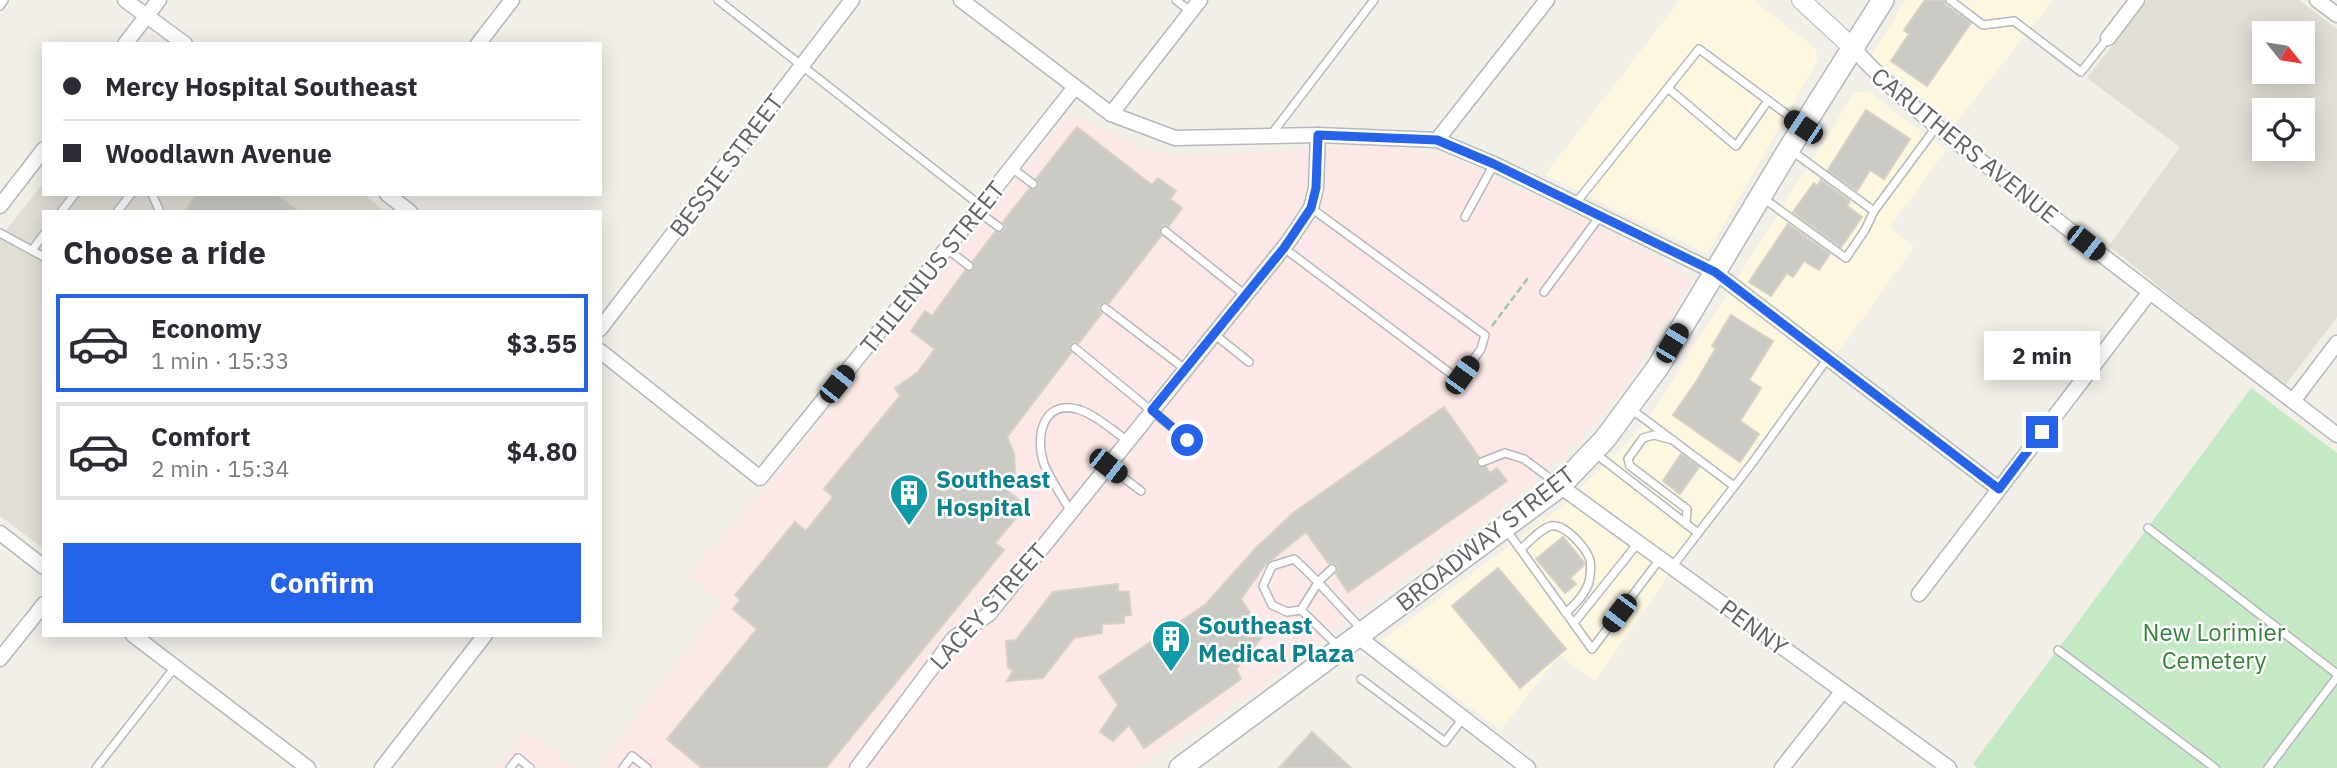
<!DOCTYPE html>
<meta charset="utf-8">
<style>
:root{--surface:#fff;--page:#f2f2f3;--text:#2b2b33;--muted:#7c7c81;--line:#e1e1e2;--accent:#2563eb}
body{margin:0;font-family:"IBM Plex Sans",sans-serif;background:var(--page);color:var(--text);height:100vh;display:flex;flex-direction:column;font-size:26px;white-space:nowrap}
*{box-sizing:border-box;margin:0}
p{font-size:23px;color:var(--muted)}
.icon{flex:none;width:38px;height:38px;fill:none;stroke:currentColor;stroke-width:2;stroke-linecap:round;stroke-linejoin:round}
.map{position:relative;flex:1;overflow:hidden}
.details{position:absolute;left:42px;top:210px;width:560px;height:427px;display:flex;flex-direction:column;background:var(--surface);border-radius:0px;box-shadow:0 4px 18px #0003}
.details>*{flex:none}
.hud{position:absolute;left:42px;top:42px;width:560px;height:154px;border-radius:0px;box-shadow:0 4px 18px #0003;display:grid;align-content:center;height:154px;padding:0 21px;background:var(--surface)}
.needle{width:46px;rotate:120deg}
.tools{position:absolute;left:2252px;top:21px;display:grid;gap:14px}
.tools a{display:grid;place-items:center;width:63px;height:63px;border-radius:0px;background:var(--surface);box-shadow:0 4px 18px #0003;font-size:35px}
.end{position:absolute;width:32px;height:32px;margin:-16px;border:9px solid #2563eb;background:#fff;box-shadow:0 0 0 4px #fff}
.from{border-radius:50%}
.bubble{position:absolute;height:49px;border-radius:0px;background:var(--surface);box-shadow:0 4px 18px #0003;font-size:23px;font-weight:700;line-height:49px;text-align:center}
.car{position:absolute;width:21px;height:42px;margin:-21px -10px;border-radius:9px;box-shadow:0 0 5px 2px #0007;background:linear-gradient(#222 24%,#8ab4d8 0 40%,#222 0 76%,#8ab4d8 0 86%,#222 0)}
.hud b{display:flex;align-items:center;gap:24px;height:66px;font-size:26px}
.hud b+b{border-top:2px solid var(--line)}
.hud i{width:18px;height:18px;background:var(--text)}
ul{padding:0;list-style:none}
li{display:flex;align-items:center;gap:21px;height:98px;margin:0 14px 10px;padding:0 7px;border:4px solid var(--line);border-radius:0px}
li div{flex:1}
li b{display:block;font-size:26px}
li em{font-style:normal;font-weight:700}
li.selected{border-color:var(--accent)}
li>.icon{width:63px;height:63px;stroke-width:1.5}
h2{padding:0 21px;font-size:32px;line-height:84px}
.cta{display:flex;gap:14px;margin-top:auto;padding:14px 21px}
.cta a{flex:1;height:80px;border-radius:0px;background:var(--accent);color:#fff;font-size:28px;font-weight:700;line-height:80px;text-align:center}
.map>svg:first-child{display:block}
</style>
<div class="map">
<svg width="2337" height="768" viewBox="0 0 2337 768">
<rect width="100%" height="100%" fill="#f1efe8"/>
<!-- commercial -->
<g fill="#fef7e0">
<polygon points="1680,0 1753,0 1816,49 1818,60 1707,254 1545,175"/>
<polygon points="1906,0 2053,0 1955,124 1871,56"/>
<polygon points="1855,92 1869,92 1946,150 1890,227 1914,247 1749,476 1741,470 1595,681 1559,655 1501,730 1381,641 1559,509 1630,440 1655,408"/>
</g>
<!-- education -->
<g fill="#e1ded6" fill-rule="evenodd">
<path d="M2148 0H2299L2337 29V317L2284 387 2109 246 2180 147 2087 78ZM2264 33H2303V72H2264ZM2264 110H2303V149H2264Z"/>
<polygon points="44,182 44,194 363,194 385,211 44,212 44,549 0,516 0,238"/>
</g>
<!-- medical -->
<g fill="#fce8e6">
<polygon points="1070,115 1140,148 1187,157 1372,145 1418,151 1442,157 1471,166 1611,233 1667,263 1691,281 1626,382 1597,421 1557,461 1491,516 1246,697 1135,768 597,768 722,603 688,576 754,499 776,477"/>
<polygon points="524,730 576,768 495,768"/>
</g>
<!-- green -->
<polygon fill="#c5e8c5" points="2251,388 2337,453 2337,768 1978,768 1973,764"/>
<!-- building -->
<g fill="#cccac5" stroke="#d6d1c6" stroke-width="2">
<polygon points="1925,0 1944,0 1946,5 1971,23 1927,86 1891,61 1909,34 1904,30"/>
<polygon points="1866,110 1910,139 1884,179 1870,170 1857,191 1828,170"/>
<polygon points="1077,127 1152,185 1158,178 1176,191 1170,199 1182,208 1169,226 1163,225 1160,228 1161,236 1109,303 1101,304 1099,308 1102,313 1079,343 1074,342 1070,345 1071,353 1007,437 1014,453 1015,471 1009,492 1026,506 995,543 1004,550 826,768 702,768 667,739 757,629 733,609 740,600 735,595 795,522 806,531 833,497 824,489 900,396 895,388 918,372 935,349 911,331 925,311 932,316 965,271 973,270 975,266 973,261 995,232 1003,231 1005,227 1003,222 1029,189 1037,188 1039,184 1036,179"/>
<polygon points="1821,180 1850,201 1847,206 1862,217 1841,247 1793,212 1814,183 1817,186"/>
<polygon points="197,194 276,194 299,212 184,212"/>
<polygon points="1788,224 1830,254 1819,270 1804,261 1793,277 1787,273 1771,296 1749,282"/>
<polygon points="1731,315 1773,341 1749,380 1761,388 1740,421 1759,434 1740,462 1673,415 1696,382 1716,348 1712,346"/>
<polygon points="1444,407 1479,457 1476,462 1478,466 1486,467 1490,473 1497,468 1507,481 1348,592 1336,574 1338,570 1337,565 1329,564 1306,532 1265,565 1241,599 1264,635 1236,669 1241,679 1144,748 1129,725 1113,741 1100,732 1118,705 1099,677 1206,604 1255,549 1293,513"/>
<polygon points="1681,454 1699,467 1680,494 1663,481"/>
<polygon points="1563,537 1584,562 1584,565 1570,578 1576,584 1565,593 1536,559"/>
<polygon points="1498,568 1566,649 1520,688 1452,606"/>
<polygon points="1118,584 1118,591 1129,592 1131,615 1124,616 1124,623 1102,624 1102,633 1074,638 1043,678 1007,681 1013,671 1008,667 1006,641 1016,640 1053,592"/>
<polygon points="1312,732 1351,768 1279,768"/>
</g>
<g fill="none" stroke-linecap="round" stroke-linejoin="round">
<defs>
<g id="service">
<polyline points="718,0 981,206"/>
<polyline points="1176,0 1191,12"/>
<polyline points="1950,0 1983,25 2014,21 2081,72 2108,38"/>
<polyline points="0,6 4,0"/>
<polyline points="1669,89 1736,146 1767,102"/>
<polyline points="1270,136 1374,0"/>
<polyline points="1792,151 1874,211 1937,126"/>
<polyline points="1012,168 1033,184"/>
<polyline points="152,194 160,212"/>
<polyline points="1763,198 1846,258 1865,230 1874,211"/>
<polyline points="1575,204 1699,49 1800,124"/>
<polyline points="977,211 999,227"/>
<polyline points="61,212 75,194"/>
<polyline points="117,212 131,194"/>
<polyline points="1465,217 1494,164"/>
<polyline points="1165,231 1245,295"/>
<polyline points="0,233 44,257"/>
<polyline points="946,248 969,266"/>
<polyline points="1284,248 1454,376 1462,375 1481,349 1485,335 1311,208"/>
<polyline points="33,249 44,234"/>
<polyline points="1544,292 1600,216"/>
<polyline points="1105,308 1185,369"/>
<polyline points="1214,334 1249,362"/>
<polyline points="1075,348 1187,440"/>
<polyline points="1631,409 1734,486"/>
<polyline points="1673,440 1654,435 1643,438 1628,459 1630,466 1687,509 1686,524"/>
<polyline points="1596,454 1698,533"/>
<polyline points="1482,462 1505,453 1524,459 1559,485"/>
<polyline points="1108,466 1141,491"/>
<path d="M1071 512C1062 496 1051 481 1044 464 1035 438 1042 400 1077 409 1095 414 1113 431 1128 441"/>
<polyline points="1505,528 1592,649 1660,559"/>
<polyline points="2148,528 2337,674"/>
<path d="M1521 549C1529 542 1540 529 1551 526 1565 523 1586 548 1590 560 1591 566 1590 577 1589 582 1585 595 1575 604 1566 613"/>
<polyline points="1672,567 1753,462 1828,358"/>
<path d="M1332 569 1319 581 1301 610 1287 612 1272 605 1263 586 1272 566 1294 559C1318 580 1338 605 1361 628"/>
<polyline points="1301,610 1338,646"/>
<polyline points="1574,623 1638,543"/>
<polyline points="2058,650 2215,768"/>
<polyline points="1361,679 1445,742 1463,718"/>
<polyline points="96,768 175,667"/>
<polyline points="510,768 518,758 530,768"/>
<polyline points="623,768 632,756 647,768"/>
<polyline points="2268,768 2337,677"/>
</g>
<g id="minor">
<polyline points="125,0 185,44"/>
<polyline points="961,0 1111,114 1175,138 1318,135 1437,140 1494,164 1715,272 1999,489"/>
<polyline points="2317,0 2337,15"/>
<polyline points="2108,38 2137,0"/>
<polyline points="125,44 159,0"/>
<polyline points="478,44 512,0"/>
<path d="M1853 48C1904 105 1966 149 2026 196 2129 277 2233 355 2337 435"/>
<polyline points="1111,114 1200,0"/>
<polyline points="1437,140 1547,0"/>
<polyline points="387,194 410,212"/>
<polyline points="0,206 44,149"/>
<polyline points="600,329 852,0"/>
<polyline points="600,351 760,478 977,211 1075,87"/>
<polyline points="2293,401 2337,343"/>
<polyline points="1560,486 1949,768"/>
<polyline points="0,533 44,567"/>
<polyline points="1919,594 2149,293"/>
<polyline points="133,635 308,768"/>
<polyline points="1357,636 1528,768"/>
<polyline points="0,659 44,604"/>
<polyline points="382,768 485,635"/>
<polyline points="857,768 954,638 989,614 1289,241 1311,208 1316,188 1318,135"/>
<polyline points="1782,768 1842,692"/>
</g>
<polyline id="tertiary" points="1801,0 1853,48"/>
<polyline id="secondary" points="1180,768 1560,486 1605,439 1658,367 1789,149 1883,0"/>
</defs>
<!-- service casing -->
<use href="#service" stroke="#b5b8bc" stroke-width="10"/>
<!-- minor casing -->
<use href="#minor" stroke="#b5b8bc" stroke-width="17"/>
<!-- tertiary casing -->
<use href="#tertiary" stroke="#b5b8bc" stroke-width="20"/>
<!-- secondary casing -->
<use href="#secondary" stroke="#b6babf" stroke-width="24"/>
<!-- path -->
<polyline stroke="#9cc7a9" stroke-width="2.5" stroke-dasharray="7 3.5" stroke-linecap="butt" points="1492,326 1528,278"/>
<!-- service -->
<use href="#service" stroke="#fff" stroke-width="7"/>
<!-- minor -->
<use href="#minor" stroke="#fff" stroke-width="14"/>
<!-- tertiary -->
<use href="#tertiary" stroke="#fff" stroke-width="18"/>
<!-- secondary -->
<use href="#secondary" stroke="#fff" stroke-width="21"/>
</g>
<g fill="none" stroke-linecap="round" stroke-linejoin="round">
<!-- route -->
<polyline stroke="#2563eb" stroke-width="9" points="1187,440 1152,410 1284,248 1311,208 1316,188 1318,135 1437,140 1494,164 1715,272 1999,489 2042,432"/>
</g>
<!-- icons -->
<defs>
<symbol id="building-pin" viewBox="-11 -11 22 30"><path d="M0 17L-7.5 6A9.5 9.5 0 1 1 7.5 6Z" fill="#0f9aa8" stroke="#fff"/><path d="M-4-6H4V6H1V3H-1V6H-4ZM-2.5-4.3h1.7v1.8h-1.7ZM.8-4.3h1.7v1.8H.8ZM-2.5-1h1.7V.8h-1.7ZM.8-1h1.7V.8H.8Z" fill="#fff"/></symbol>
</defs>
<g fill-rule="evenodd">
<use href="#building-pin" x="887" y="471" width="44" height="60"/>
<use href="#building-pin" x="1149" y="617" width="44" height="60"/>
</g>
<g text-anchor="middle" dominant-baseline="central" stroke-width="5" stroke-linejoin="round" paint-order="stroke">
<!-- street labels -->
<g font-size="24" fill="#5f6368" stroke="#fff">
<text transform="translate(1965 145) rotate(39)">CARUTHERS AVENUE</text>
<text transform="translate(726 165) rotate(-53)">BESSIE STREET</text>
<text transform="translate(932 267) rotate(-51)">THILENIUS STREET</text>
<text transform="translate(1485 538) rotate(-38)">BROADWAY STREET</text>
<text transform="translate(988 606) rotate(-48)">LACEY STREET</text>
<text transform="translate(1754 627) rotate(36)">PENNY</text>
</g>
<!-- culture labels -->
<g font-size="24" font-weight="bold" fill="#0d838f" stroke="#fff" text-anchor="start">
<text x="936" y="479">Southeast<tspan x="936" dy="28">Hospital</tspan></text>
<text x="1198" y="625">Southeast<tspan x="1198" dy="28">Medical Plaza</tspan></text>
</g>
<!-- park labels -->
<g font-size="24" fill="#348238" stroke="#fff">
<text x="2214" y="632">New Lorimier<tspan x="2214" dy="28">Cemetery</tspan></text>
</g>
</g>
</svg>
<div class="tools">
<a><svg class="needle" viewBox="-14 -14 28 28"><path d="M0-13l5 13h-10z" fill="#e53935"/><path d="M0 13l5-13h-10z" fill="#7c7c81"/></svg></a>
<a><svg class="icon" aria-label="locate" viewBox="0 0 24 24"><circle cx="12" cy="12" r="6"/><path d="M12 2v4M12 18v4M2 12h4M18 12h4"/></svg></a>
</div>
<i class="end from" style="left:1187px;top:440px"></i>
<i class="end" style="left:2042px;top:432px"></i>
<div class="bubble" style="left:1984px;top:331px;width:116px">2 min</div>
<i class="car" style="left:1803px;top:127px;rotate:304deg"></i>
<i class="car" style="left:2086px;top:243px;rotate:128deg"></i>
<i class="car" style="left:1672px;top:343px;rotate:31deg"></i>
<i class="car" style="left:1462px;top:375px;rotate:36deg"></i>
<i class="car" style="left:837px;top:384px;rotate:39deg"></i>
<i class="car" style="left:1108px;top:466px;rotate:128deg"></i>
<i class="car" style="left:1619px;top:613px;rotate:217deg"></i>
<div class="hud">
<b><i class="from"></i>Mercy Hospital Southeast</b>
<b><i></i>Woodlawn Avenue</b>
</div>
<section class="details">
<h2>Choose a ride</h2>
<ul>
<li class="selected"><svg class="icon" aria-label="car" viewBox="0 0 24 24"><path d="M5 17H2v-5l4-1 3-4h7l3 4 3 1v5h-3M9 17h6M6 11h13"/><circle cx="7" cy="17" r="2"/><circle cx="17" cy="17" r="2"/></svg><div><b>Economy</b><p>1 min · 15:33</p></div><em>$3.55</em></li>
<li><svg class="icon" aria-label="car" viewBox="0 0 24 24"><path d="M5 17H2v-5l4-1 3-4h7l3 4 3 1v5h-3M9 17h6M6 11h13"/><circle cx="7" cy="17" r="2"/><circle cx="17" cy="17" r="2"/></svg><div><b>Comfort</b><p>2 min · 15:34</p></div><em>$4.80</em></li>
</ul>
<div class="cta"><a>Confirm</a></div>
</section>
</div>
